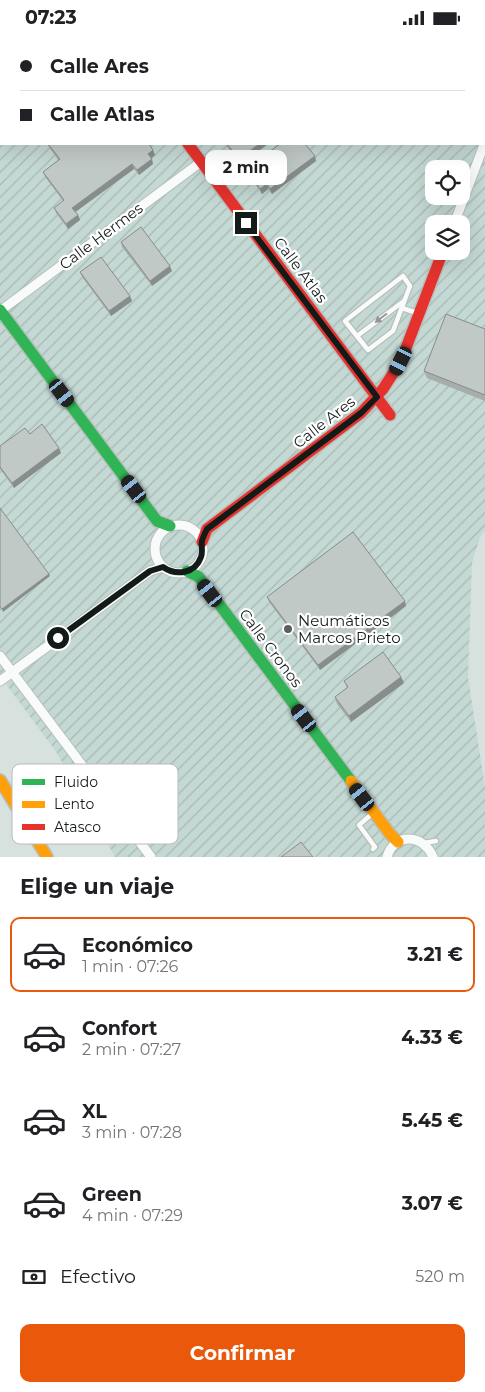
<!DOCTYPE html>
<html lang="es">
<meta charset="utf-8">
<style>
:root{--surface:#fff;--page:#f6f6f6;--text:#202124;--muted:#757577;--line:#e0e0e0;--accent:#ea580c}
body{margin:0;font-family:Montserrat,sans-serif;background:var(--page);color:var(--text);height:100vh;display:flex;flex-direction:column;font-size:19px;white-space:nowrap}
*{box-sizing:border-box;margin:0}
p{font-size:16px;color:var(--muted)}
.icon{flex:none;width:28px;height:28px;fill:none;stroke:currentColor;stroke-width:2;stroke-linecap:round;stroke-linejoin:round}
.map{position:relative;height:822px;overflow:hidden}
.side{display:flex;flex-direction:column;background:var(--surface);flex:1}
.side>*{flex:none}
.top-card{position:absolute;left:0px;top:0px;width:485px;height:110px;box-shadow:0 5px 20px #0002;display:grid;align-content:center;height:110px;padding:0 20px;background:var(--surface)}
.fabs{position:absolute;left:425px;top:125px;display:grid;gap:10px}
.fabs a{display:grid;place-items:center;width:45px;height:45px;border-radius:10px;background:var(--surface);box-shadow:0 5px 20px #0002;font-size:25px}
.end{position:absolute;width:22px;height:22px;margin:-11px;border:6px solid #131b19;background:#fff;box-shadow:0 0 0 2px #fff}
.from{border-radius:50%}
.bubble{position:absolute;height:35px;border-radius:10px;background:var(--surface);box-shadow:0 5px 20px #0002;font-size:16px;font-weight:700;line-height:35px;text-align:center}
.car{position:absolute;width:15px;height:30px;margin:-15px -8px;border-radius:6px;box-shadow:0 0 4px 1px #0007;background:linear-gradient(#222 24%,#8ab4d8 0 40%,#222 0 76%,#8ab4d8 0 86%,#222 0)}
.top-card b{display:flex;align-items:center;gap:18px;height:48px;font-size:19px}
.top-card b+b{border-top:1px solid var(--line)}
.top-card i{width:12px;height:12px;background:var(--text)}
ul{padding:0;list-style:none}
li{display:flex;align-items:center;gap:15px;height:75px;margin:0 10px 8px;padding:0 10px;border:2px solid transparent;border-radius:10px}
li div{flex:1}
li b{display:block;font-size:19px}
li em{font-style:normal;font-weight:700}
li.selected{border-color:var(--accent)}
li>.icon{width:45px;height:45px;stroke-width:1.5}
h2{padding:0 20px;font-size:22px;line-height:60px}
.pay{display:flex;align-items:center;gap:12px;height:55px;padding:0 20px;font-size:19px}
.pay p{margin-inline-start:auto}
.action{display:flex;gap:10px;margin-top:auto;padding:10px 20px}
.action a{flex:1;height:58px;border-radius:10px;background:var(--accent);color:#fff;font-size:20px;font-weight:700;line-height:58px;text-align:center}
.status{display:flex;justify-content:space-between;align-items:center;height:35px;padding:0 25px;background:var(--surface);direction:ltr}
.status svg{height:14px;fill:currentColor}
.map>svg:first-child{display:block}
</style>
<div class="status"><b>07:23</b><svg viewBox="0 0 49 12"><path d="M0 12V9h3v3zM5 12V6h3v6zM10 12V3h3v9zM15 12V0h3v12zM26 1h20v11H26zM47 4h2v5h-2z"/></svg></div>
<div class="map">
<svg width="485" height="822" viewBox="0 0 485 822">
<defs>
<pattern id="industrial-furrows" width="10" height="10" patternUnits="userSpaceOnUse" patternTransform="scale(1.25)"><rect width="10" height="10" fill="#c4d8d4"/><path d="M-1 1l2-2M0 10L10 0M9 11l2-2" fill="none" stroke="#a8b9b5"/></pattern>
</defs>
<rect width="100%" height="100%" fill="#d7e2df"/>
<!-- industrial -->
<path fill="url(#industrial-furrows)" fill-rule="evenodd" d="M0 0H485V496L480 502 472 528 468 642 485 752V822H115L57 718 0 641ZM1 1H484V109H1ZM434 134H461V161H434ZM434 189H461V216H434Z"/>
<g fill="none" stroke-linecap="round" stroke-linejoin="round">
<!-- stream -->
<g stroke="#84d3c7" stroke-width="2.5">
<polyline points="473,0 475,1"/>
<polyline points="484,6 485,7"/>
</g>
<defs>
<g id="lane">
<polygon points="403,241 410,251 393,296 368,315 345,286"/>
<polyline points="402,273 417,278"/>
<polyline points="357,301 404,266"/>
<polyline points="424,808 436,806"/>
<polyline points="373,814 375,812 359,790 373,778"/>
</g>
<g id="street">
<polyline points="107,0 108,1"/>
<polyline points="454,189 485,107"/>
<polyline points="0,276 201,127"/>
<circle cx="179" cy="514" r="24"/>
<polyline points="0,621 151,822"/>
<polyline points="0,646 150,536 163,532"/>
<path d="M387 822C394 797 424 799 433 822"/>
</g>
<g id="fast">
<polyline points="0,275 157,486 170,491"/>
<polyline points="187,536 199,542 351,746"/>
</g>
<g id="slow">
<polyline points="0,745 47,822"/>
<polyline points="351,746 390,799 398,807"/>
</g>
<g id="jam">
<polyline points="188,109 390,380"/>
<polyline points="202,507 207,494 361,378 383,354 401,326 443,216"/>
</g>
</defs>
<!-- lane casing -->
<use href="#lane" stroke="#b6c0bd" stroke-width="7"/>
<!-- street casing -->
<use href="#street" stroke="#b6c0bd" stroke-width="11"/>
<!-- fast casing -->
<use href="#fast" stroke="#b6c0bd" stroke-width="14"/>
<!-- slow casing -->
<use href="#slow" stroke="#b6c0bd" stroke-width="14"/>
<!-- jam casing -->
<use href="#jam" stroke="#b6c0bd" stroke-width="14"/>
<!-- lane -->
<use href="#lane" stroke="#f9fbfa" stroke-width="4.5"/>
<!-- street -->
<use href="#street" stroke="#f9fbfa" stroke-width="9"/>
<!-- fast -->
<use href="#fast" stroke="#30b455" stroke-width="11"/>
<!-- slow -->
<use href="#slow" stroke="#ff9f0a" stroke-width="11"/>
<!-- jam -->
<use href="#jam" stroke="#e5322d" stroke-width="11"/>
</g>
<!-- wall -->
<g fill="#a6adab">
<polygon points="47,109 149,109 153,115 155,120 151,123 153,129 139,140 134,134 75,177 78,180 80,185 68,194 56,178 54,173 63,166 45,142 43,137 58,125"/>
<polygon points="225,109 268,109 240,129"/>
<polygon points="316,126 272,159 268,154 262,159 248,139 246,134"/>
<polygon points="121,207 172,236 152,251 122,212"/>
<polygon points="80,237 130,261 132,266 111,281 82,242"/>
<polygon points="485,294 485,366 427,343 424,336"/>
<polygon points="30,399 61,418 14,453 0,434 0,411"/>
<polygon points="267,562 406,571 320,635 269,567"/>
<polygon points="401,642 404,648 351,687 337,669 335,662 347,653 344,646"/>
</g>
<!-- shaded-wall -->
<g fill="#878d8b">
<polygon points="259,109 268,109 240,129 239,124"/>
<polygon points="153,115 155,120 150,124 148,119"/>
<polygon points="315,121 316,126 272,159 270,154"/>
<polygon points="152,124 153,129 139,140 137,135"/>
<polygon points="132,129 134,134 74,178 72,173"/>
<polygon points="267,149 268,154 262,159 260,154"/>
<polygon points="78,180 80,185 68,194 66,189"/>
<polygon points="170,231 172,236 152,251 150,246"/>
<polygon points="130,261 132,266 111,281 109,276"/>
<polygon points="59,413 61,418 14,453 12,448"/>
<polygon points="49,539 50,541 3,577 2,574"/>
<polygon points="405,566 406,571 320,635 318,630"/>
<polygon points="401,642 404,648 351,687 349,681"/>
</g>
<!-- building -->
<g fill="#c1c9c7" stroke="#878d8b">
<polygon points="48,109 149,109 153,115 148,119 152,124 137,135 132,129 72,173 78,180 66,189 54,173 64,165 43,137 60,124"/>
<polygon points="227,109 259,109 239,124"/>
<polygon points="280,109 305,109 315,121 270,154 267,149 260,154 246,134"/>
<polygon points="141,192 170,231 150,246 121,207"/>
<polygon points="101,222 130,261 109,276 80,237"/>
<polygon points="446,279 485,294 485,360 424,336"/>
<polygon points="42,389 59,413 12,448 0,432 0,411 25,393 30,399"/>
<polygon points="0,473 49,539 2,574 0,572"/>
<polygon points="353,497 405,566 318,630 267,562"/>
<polygon points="383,617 401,642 349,681 335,662 348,652 344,646"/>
<polygon points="301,807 313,822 281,822"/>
</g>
<!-- one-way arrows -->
<defs><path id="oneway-solid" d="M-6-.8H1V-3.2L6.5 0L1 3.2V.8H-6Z" transform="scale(1.25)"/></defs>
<use fill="#929695" href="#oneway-solid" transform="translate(381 283) rotate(143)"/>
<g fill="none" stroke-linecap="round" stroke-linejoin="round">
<!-- route -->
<path stroke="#131b19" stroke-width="6" d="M58 603 150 536 163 532C176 541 195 539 201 522 203 517 201 512 202 506 203 502 205 498 207 494L361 378 377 362 246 188"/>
</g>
<!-- markers -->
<circle fill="#58615e" stroke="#fff" stroke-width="2" cx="288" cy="594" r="5"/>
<g text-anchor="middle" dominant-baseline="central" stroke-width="4.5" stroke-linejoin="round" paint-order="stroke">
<!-- street labels -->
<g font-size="15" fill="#131b19" stroke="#fff">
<text transform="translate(101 201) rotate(-37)">Calle Hermes</text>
<text transform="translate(301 235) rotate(53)">Calle Atlas</text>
<text transform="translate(324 387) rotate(-38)">Calle Ares</text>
<text transform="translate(271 613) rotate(53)">Calle Cronos</text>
</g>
<!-- poi labels -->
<g font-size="15" fill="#131b19" stroke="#fff" text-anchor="start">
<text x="298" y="585">Neumáticos<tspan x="298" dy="17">Marcos Prieto</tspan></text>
</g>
</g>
<!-- legend -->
<rect x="12" y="729" width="166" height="80" rx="8" fill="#fff" stroke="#b8bbba" stroke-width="1"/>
<rect x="22" y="744" width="23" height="6" fill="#30b455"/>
<rect x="22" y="766" width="23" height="7" fill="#ff9f0a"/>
<rect x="22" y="789" width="23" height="6" fill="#e5322d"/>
<g font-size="14" fill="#131b19">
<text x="54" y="752">Fluido</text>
<text x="54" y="774">Lento</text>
<text x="54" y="797">Atasco</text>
</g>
</svg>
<div class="fabs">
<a><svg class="icon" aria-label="locate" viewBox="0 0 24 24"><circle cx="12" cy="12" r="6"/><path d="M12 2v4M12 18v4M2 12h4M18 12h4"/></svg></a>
<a><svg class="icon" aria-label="layers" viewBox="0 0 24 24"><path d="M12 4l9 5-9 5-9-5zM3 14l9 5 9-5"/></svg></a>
</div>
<i class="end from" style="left:58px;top:603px"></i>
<i class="end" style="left:246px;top:188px"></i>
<div class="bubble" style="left:205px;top:115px;width:82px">2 min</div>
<i class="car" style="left:401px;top:326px;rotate:207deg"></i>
<i class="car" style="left:62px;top:358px;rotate:143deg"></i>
<i class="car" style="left:134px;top:454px;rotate:323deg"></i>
<i class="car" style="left:210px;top:558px;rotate:323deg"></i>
<i class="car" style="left:304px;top:683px;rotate:323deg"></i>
<i class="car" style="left:362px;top:762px;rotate:323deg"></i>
<div class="top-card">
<b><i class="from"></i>Calle Ares</b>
<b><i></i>Calle Atlas</b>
</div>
</div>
<section class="side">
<h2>Elige un viaje</h2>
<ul>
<li class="selected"><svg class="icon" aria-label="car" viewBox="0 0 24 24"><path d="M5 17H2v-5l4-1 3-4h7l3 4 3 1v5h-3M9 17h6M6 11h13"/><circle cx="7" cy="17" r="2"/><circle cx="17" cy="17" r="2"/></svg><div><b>Económico</b><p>1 min · 07:26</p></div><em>3.21 €</em></li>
<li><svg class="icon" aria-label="car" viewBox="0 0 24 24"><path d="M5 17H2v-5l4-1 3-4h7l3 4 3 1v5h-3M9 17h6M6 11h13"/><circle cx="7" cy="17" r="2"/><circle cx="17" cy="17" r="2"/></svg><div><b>Confort</b><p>2 min · 07:27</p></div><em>4.33 €</em></li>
<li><svg class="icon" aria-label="car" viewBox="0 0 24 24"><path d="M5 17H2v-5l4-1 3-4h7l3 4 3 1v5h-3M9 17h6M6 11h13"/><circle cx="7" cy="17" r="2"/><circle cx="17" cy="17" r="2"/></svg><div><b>XL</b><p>3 min · 07:28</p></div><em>5.45 €</em></li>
<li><svg class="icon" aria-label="car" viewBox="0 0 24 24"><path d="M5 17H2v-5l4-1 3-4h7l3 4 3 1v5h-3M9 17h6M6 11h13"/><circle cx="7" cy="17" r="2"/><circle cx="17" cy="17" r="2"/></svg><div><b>Green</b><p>4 min · 07:29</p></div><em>3.07 €</em></li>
</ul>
<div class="pay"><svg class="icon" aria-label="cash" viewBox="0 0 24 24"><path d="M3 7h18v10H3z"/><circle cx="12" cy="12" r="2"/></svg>Efectivo<p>520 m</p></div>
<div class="action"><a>Confirmar</a></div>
</section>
